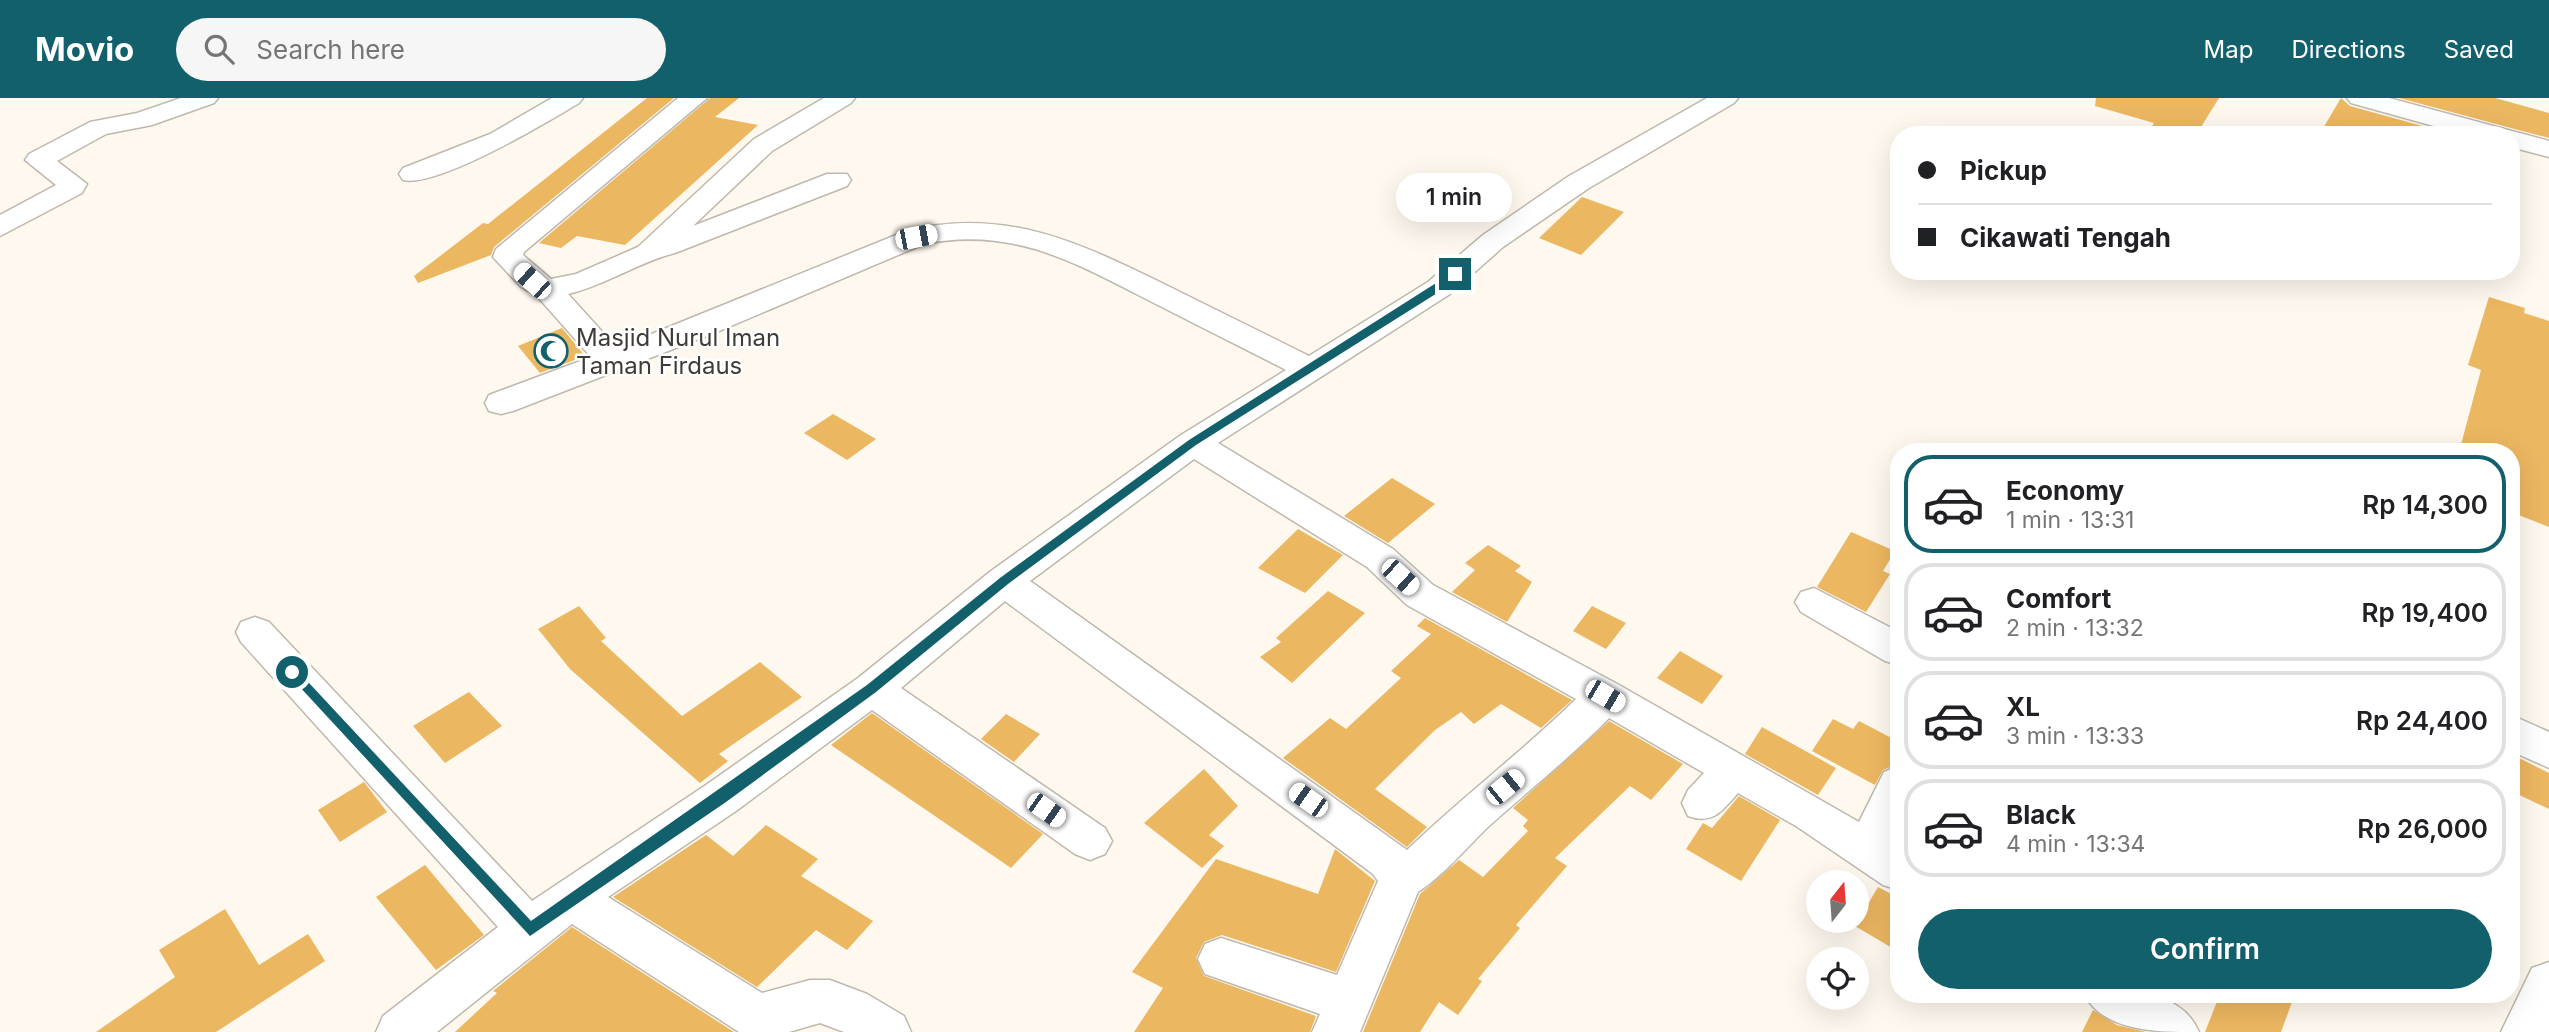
<!DOCTYPE html>
<meta charset="utf-8">
<style>
:root{--surface:#fff;--page:#f6f6f6;--text:#202124;--muted:#757577;--line:#e0e0e0;--accent:#12606b}
body{margin:0;font-family:Inter,sans-serif;background:var(--page);color:var(--text);height:100vh;display:flex;flex-direction:column;font-size:26px;white-space:nowrap}
*{box-sizing:border-box;margin:0}
p{font-size:23px;color:var(--muted)}
.icon{flex:none;width:38px;height:38px;fill:none;stroke:currentColor;stroke-width:2;stroke-linecap:round;stroke-linejoin:round}
.map{position:relative;flex:1;overflow:hidden}
.details{position:absolute;left:1890px;top:345px;width:630px;height:560px;display:flex;flex-direction:column;background:var(--surface);border-radius:28px;box-shadow:0 7px 28px #0002}
.details>*{flex:none}
.hud{position:absolute;left:1890px;top:28px;width:630px;height:154px;border-radius:28px;box-shadow:0 7px 28px #0002;display:grid;align-content:center;height:154px;padding:0 28px;background:var(--surface)}
.needle{width:46px;rotate:17deg}
.buttons{position:absolute;left:1806px;top:772px;display:grid;gap:14px}
.buttons a{display:grid;place-items:center;width:63px;height:63px;border-radius:50%;background:var(--surface);box-shadow:0 7px 28px #0002;font-size:35px}
.end{position:absolute;width:32px;height:32px;margin:-16px;border:9px solid #12606b;background:#fff;box-shadow:0 0 0 4px #fff}
.from{border-radius:50%}
.bubble{position:absolute;height:49px;border-radius:24px;background:var(--surface);box-shadow:0 7px 28px #0002;font-size:23px;font-weight:600;line-height:49px;text-align:center}
.car{position:absolute;width:21px;height:42px;margin:-21px -10px;border-radius:9px;box-shadow:0 0 5px 2px #0007;background:linear-gradient(#fff 24%,#345 0 40%,#fff 0 76%,#345 0 86%,#fff 0)}
.hud b{display:flex;align-items:center;gap:24px;height:66px;font-size:26px}
.hud b+b{border-top:2px solid var(--line)}
.hud i{width:18px;height:18px;background:var(--text)}
ul{padding:12px 0 0;list-style:none}
li{display:flex;align-items:center;gap:21px;height:98px;margin:0 14px 10px;padding:0 14px;border:4px solid var(--line);border-radius:28px}
li div{flex:1}
li b{display:block;font-size:26px}
li em{font-style:normal;font-weight:600}
li.selected{border-color:var(--accent)}
li>.icon{width:63px;height:63px;stroke-width:1.5}
.cta{display:flex;gap:14px;margin-top:auto;padding:14px 28px}
.cta a{flex:1;height:80px;border-radius:42px;background:var(--accent);color:#fff;font-size:28px;font-weight:600;line-height:80px;text-align:center}
header{display:flex;align-items:center;gap:42px;box-sizing:border-box;height:98px;padding:0 35px;background:var(--accent);color:#fff}
header strong{font-size:33px}
nav{display:flex;gap:38px;margin-inline-start:auto;font-size:24px}
.search{width:490px;height:63px;background:var(--page);display:flex;align-items:center;gap:18px;box-sizing:border-box;padding:0 24px;border-radius:38px;color:var(--muted);font-size:26px}
.map>svg:first-child{display:block}
</style>
<header>
<strong>Movio</strong>
<div class="search"><svg class="icon" aria-label="search" viewBox="0 0 24 24"><circle cx="10" cy="10" r="6"/><path d="M15 15l6 6"/></svg>Search here</div>
<nav><a>Map</a><a>Directions</a><a>Saved</a></nav>
</header>
<div class="map">
<svg width="2549" height="934" viewBox="0 0 2549 934">
<rect width="100%" height="100%" fill="#fef8ee"/>
<!-- building -->
<g fill="#ecb761">
<polygon points="647,0 674,0 494,149 491,157 418,185 414,178 483,125 488,126"/>
<polygon points="710,0 739,0 715,19 758,27 625,147 577,138 561,150 539,145"/>
<polygon points="2096,0 2219,0 2196,37 2146,37 2154,25 2095,8"/>
<polygon points="2341,0 2350,8 2455,37 2319,37"/>
<polygon points="2399,0 2495,0 2549,15 2549,40"/>
<polygon points="1582,99 1624,114 1581,157 1539,140"/>
<polygon points="2489,199 2525,210 2524,215 2549,223 2549,429 2511,414 2511,354 2459,354 2481,272 2468,267"/>
<polygon points="562,230 585,258 540,275 518,248"/>
<polygon points="833,316 876,341 847,362 804,335"/>
<polygon points="1392,380 1435,406 1388,445 1344,418"/>
<polygon points="1298,431 1343,457 1305,495 1258,470"/>
<polygon points="1851,434 1895,453 1883,473 1890,476 1866,514 1817,489"/>
<polygon points="1488,447 1521,468 1515,473 1532,484 1507,524 1452,494 1475,472 1465,465"/>
<polygon points="1328,493 1365,515 1292,585 1260,559 1281,544 1276,540"/>
<polygon points="579,508 606,540 601,543 682,618 760,564 802,599 719,656 728,663 700,685 570,571 538,531"/>
<polygon points="1592,508 1626,525 1606,551 1573,533"/>
<polygon points="1425,520 1572,602 1541,630 1501,606 1474,626 1461,614 1435,632 1375,691 1427,729 1407,749 1283,660 1330,620 1346,631 1401,580 1391,573 1431,536 1417,528"/>
<polygon points="1680,553 1723,578 1702,606 1657,580"/>
<polygon points="469,594 502,628 445,665 413,628"/>
<polygon points="872,615 1043,736 1011,770 831,647"/>
<polygon points="1006,616 1040,636 1014,664 981,641"/>
<polygon points="1833,621 1853,631 1859,623 1899,644 1899,666 1883,672 1875,687 1812,653"/>
<polygon points="1609,623 1683,666 1651,702 1630,688 1555,760 1567,768 1516,827 1520,830 1478,881 1482,883 1458,917 1439,904 1420,934 1363,934 1420,796 1459,762 1483,779 1528,733 1523,728 1528,722 1513,710"/>
<polygon points="1762,629 1836,670 1818,697 1745,656"/>
<polygon points="2511,656 2549,675 2549,711 2511,693"/>
<polygon points="1204,671 1238,708 1209,737 1224,748 1202,770 1144,725"/>
<polygon points="364,684 387,714 340,744 318,712"/>
<polygon points="1739,698 1780,722 1741,783 1686,751 1703,725 1712,730"/>
<polygon points="766,727 818,761 801,778 873,823 847,852 816,832 757,889 613,799 706,737 733,758"/>
<polygon points="1335,751 1375,783 1336,874 1222,837 1204,844 1196,860 1204,878 1316,918 1310,934 1134,934 1163,890 1132,874 1216,761 1318,796"/>
<polygon points="425,767 484,837 436,872 376,799"/>
<polygon points="1878,789 1899,800 1899,854 1855,828"/>
<polygon points="225,811 259,867 308,836 325,863 216,934 96,934 175,879 159,852"/>
<polygon points="572,829 734,934 455,934 497,895 493,893"/>
<polygon points="2220,896 2295,896 2281,934 2205,934"/>
<polygon points="2093,912 2117,927 2146,934 2082,934"/>
</g>
<g fill="none" stroke-linecap="round" stroke-linejoin="round">
<defs>
<g id="street">
<polygon points="181,0 218,0 214,5 152,27 106,36 57,63 87,86 82,95 0,138 0,117 56,87 25,62 29,56 90,24 137,15"/>
<path d="M552 0H583L579 5C546 25 437 90 403 82L399 76 403 70 490 36Z"/>
<path d="M678 0H707L524 154 523 157 551 181 576 176 638 149 754 41 824 0H855L851 5 772 53 693 128 827 76H847L851 82 847 88 675 155C639 164 606 187 568 196L617 250 906 133C1007 108 1082 146 1170 189 1216 212 1263 235 1309 258L1428 184 1483 137 1569 78 1707 0H1738L1734 5 1589 90 1503 149 1450 196 1218 345 1393 451 1433 487 1619 587 1859 724 1884 674 1899 668V732L1893 745 1899 749V792L1883 787 1796 728 1738 695C1722 713 1713 727 1688 718L1682 705 1688 692 1704 675 1609 620C1571 659 1529 692 1489 728 1465 751 1445 776 1418 794L1360 934H1312L1320 916 1205 876 1198 861 1205 846 1221 840 1337 877 1378 783 1373 776 1005 503 901 590 1105 730 1112 743 1105 756 1090 762 1075 756 872 612 736 713 608 799 762 895 810 882H830L867 896 904 918 911 934H844L820 925 789 934H739L572 826 437 934H376L383 918 498 829 241 544 236 534 241 524 255 519 269 524 532 803 706 687 858 580 991 473 1181 337 1286 272C1241 249 1197 227 1152 204 1076 165 1013 128 924 146L712 236 513 313 501 316 489 313 485 305 489 297 591 259 536 197 521 189 493 159 496 151ZM1194 361 1367 469 1407 507 1576 601C1522 654 1461 700 1407 752L1030 483Z"/>
<polygon points="2347,0 2389,0 2549,43 2549,59 2511,49 2511,37 2466,37 2351,5"/>
<polygon points="1814,490 1899,534 1899,567 1885,563 1801,514 1795,504 1801,494"/>
<polygon points="2511,617 2549,634 2549,670 2511,653"/>
<polygon points="2549,864 2549,934 2501,934 2532,870"/>
<path d="M2084 896C2126 896 2179 888 2199 934 2157 934 2104 934 2084 896Z"/>
</g>
</defs>
<!-- street casing -->
<use href="#street" stroke="#bfb8ad" stroke-width="3"/>
<!-- street -->
<use href="#street" fill="#fff" fill-rule="evenodd"/>
</g>
<!-- route -->
<polygon fill="#12606b" points="1455,173 1459,176 1442,192 1196,347 1008,486 876,594 726,704 530,838 286,574 292,569 296,571 531,823 867,587 1000,480 1189,342"/>
<!-- icons -->
<defs>
<symbol id="mosque-ring" viewBox="-11 -11 22 22"><circle r="9.5" fill="#fff" stroke="#12606b" stroke-width="1.5"/><path d="M3.5-4.9A6 6 0 1 0 3.5 4.9A5 5 0 1 1 3.5-4.9Z" fill="#12606b"/></symbol>
</defs>
<g fill-rule="evenodd">
<use href="#mosque-ring" x="532" y="234" width="38" height="38"/>
</g>
<g text-anchor="middle" dominant-baseline="central" stroke-width="5" stroke-linejoin="round" paint-order="stroke">
<!-- poi labels -->
<g font-size="24" fill="#3f3c37" stroke="#fff" text-anchor="start">
<text x="576" y="239">Masjid Nurul Iman<tspan x="576" dy="28">Taman Firdaus</tspan></text>
</g>
</g>
</svg>
<div class="buttons">
<a><svg class="needle" viewBox="-14 -14 28 28"><path d="M0-13l5 13h-10z" fill="#e53935"/><path d="M0 13l5-13h-10z" fill="#757577"/></svg></a>
<a><svg class="icon" aria-label="locate" viewBox="0 0 24 24"><circle cx="12" cy="12" r="6"/><path d="M12 2v4M12 18v4M2 12h4M18 12h4"/></svg></a>
</div>
<i class="end from" style="left:292px;top:574px"></i>
<i class="end" style="left:1455px;top:176px"></i>
<div class="bubble" style="left:1396px;top:75px;width:116px">1 min</div>
<i class="car" style="left:916px;top:139px;rotate:79deg"></i>
<i class="car" style="left:532px;top:183px;rotate:312deg"></i>
<i class="car" style="left:1400px;top:479px;rotate:132deg"></i>
<i class="car" style="left:1605px;top:598px;rotate:120deg"></i>
<i class="car" style="left:1505px;top:689px;rotate:51deg"></i>
<i class="car" style="left:1308px;top:702px;rotate:305deg"></i>
<i class="car" style="left:1046px;top:712px;rotate:125deg"></i>
<div class="hud">
<b><i class="from"></i>Pickup</b>
<b><i></i>Cikawati Tengah</b>
</div>
<section class="details">
<ul>
<li class="selected"><svg class="icon" aria-label="car" viewBox="0 0 24 24"><path d="M5 17H2v-5l4-1 3-4h7l3 4 3 1v5h-3M9 17h6M6 11h13"/><circle cx="7" cy="17" r="2"/><circle cx="17" cy="17" r="2"/></svg><div><b>Economy</b><p>1 min · 13:31</p></div><em>Rp 14,300</em></li>
<li><svg class="icon" aria-label="car" viewBox="0 0 24 24"><path d="M5 17H2v-5l4-1 3-4h7l3 4 3 1v5h-3M9 17h6M6 11h13"/><circle cx="7" cy="17" r="2"/><circle cx="17" cy="17" r="2"/></svg><div><b>Comfort</b><p>2 min · 13:32</p></div><em>Rp 19,400</em></li>
<li><svg class="icon" aria-label="car" viewBox="0 0 24 24"><path d="M5 17H2v-5l4-1 3-4h7l3 4 3 1v5h-3M9 17h6M6 11h13"/><circle cx="7" cy="17" r="2"/><circle cx="17" cy="17" r="2"/></svg><div><b>XL</b><p>3 min · 13:33</p></div><em>Rp 24,400</em></li>
<li><svg class="icon" aria-label="car" viewBox="0 0 24 24"><path d="M5 17H2v-5l4-1 3-4h7l3 4 3 1v5h-3M9 17h6M6 11h13"/><circle cx="7" cy="17" r="2"/><circle cx="17" cy="17" r="2"/></svg><div><b>Black</b><p>4 min · 13:34</p></div><em>Rp 26,000</em></li>
</ul>
<div class="cta"><a>Confirm</a></div>
</section>
</div>
